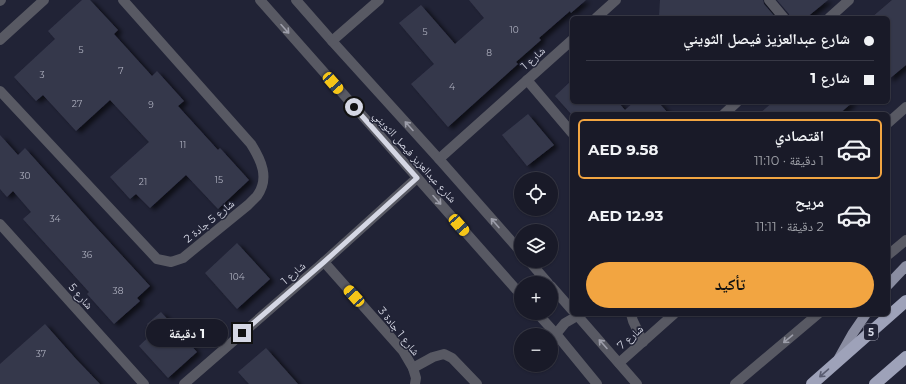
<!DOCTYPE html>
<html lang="ar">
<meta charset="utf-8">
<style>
:root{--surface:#191a28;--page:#222330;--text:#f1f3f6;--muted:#9fa1a8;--line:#373845;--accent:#f2a541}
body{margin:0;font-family:Montserrat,"Noto Naskh Arabic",sans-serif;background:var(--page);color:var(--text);direction:rtl;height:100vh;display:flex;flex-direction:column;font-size:15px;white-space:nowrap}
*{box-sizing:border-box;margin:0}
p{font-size:13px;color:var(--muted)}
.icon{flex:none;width:22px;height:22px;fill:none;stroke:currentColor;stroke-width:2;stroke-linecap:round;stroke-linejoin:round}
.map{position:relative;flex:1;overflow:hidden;direction:ltr}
.sheet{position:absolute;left:570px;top:112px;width:320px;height:204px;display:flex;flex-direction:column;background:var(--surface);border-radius:6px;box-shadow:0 1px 3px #0004,0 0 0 1px var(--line);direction:rtl}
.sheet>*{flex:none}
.banner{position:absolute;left:570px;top:16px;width:320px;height:88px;border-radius:6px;box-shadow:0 1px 3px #0004,0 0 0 1px var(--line);direction:rtl;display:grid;align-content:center;height:88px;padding:0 16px;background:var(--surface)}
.controls{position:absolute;left:514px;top:172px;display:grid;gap:8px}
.controls a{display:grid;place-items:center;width:44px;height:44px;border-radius:50%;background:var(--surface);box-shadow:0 1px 3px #0004,0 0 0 1px var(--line);font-size:20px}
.end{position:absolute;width:18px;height:18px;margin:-9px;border:5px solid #d5d7e4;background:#111;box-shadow:0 0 0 2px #111}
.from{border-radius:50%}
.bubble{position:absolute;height:28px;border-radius:14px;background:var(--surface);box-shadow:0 1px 3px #0004,0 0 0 1px var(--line);font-size:13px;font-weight:700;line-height:28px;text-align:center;direction:rtl}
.car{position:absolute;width:12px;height:24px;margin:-12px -6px;border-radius:5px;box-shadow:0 0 3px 1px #0007;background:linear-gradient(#f5c518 24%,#345 0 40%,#f5c518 0 76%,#345 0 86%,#f5c518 0)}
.banner b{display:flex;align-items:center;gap:14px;height:38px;font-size:15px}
.banner b+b{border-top:1px solid var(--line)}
.banner i{width:10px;height:10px;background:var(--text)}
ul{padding:7px 0 0;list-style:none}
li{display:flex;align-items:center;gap:12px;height:60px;margin:0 8px 6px;padding:0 8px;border:2px solid transparent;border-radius:6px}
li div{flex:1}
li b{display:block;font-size:15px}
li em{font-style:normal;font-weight:700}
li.selected{border-color:var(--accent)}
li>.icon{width:36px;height:36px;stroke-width:1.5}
.primary-button{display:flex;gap:8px;margin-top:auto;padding:8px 16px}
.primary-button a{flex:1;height:46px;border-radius:24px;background:var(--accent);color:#111;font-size:16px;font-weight:700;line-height:46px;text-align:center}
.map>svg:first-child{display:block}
</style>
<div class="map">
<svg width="906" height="384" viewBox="0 0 906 384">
<defs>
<filter id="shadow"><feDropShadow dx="4.5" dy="2.5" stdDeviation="2" flood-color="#0009"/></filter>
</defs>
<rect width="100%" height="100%" fill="#212336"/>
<!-- building -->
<g fill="#36384c" filter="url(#shadow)">
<polygon points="82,0 90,0 118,30 114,34 152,76 157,71 184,101 178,106 218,150 220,148 249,180 218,209 186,175 150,208 136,194 130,199 110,177 149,142 110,100 76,131 43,95 36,101 14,77 55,39 48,31"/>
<polygon points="469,0 586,0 571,13 570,11 539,38 541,40 516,62 518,64 448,127 411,84 434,64 399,23 421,5 455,44 484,18"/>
<polygon points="660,0 763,0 764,4 776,18 659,18"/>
<polygon points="777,0 828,0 806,18 790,18 789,14"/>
<polygon points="892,0 906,0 906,65 888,80 888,18 871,18"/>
<polygon points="572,80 572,102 618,102 625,110 634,102 658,102 669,114 572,114 572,115 555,96"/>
<polygon points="773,102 853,102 839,114 759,114"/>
<polygon points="528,114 554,145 527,166 502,135"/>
<polygon points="0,135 18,155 25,148 92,223 150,286 137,298 140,301 114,324 87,294 89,292 23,219 31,212 13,191 7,197 0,189"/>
<polygon points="237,243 270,279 237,309 205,273"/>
<polygon points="161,312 197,352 168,378 139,346 154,332 147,324"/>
<polygon points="45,324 76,359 100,384 0,384 0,364"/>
<polygon points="266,348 298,384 249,384 238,372"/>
</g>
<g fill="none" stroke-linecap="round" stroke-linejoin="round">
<!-- minor -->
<g stroke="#585963" stroke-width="10">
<polyline points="260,0 521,295"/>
<polyline points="296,0 332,41 439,159 521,252"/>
<polyline points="769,0 784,18"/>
<polyline points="0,1 1,0"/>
<polyline points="596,18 616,0"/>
<polyline points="829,18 849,0"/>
<polyline points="0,40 44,0"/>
<polyline points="332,41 379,0"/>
<polyline points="527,80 572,133"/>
<path d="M0 91 157 259 171 262 183 258 248 205C251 202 254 199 257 196 270 178 261 160 251 144L123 0"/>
<polyline points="724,114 737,102"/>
<polyline points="888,123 906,107"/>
<polyline points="439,159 572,40"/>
<polyline points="0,224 144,384"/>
<polyline points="888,255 906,240"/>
<polyline points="529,261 548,283"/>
<polyline points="324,262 403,351 413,368 416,378 415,384"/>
<polyline points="551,286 572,310"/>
<polyline points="537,313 556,334 597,384"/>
<polyline points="576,314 637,384"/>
<polyline points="631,314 633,321 643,342"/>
<polyline points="556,334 565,323 577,316"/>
<polyline points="619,363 674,314"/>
<polyline points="413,368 433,357 444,354 452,358 477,384"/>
<polyline points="184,384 324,262 417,178"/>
<polyline points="735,384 818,314"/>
</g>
<!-- major -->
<g stroke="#8a8da1" stroke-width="10">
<polyline points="888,285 906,266"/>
<polyline points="839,358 853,333 866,314"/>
</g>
<!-- highway -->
<g stroke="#9ea2b9" stroke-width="12">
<polyline points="812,384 906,301"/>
<polyline points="875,384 906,357"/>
</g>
</g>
<!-- one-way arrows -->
<defs><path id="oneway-shaft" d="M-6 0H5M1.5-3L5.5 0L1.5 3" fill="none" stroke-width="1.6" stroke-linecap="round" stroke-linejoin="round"/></defs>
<g stroke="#9d9eaa">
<use href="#oneway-shaft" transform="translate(285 29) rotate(48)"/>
<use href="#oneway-shaft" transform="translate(409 126) rotate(-132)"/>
<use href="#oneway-shaft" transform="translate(437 200) rotate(48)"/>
<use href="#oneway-shaft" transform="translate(495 223) rotate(-131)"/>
<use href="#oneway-shaft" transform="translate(788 339) rotate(140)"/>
<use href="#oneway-shaft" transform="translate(603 344) rotate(-132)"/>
</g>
<use stroke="#595c71" href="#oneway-shaft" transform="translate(824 373) rotate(139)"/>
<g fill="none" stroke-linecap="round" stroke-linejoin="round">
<!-- route -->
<polyline stroke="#d5d7e4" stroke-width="5" points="242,333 324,262 417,178 354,107"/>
</g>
<g text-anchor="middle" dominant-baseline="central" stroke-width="3" stroke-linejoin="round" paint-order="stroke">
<!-- number labels -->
<g font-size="9" fill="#adafbe">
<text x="514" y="29">10</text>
<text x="425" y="31">5</text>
<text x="81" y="49">5</text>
<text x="489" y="52">8</text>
<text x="121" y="70">7</text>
<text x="42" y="74">3</text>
<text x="452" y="86">4</text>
<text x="77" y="103">27</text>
<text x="151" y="104">9</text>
<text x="183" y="144">11</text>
<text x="25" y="175">30</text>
<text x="219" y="179">15</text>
<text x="143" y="181">21</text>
<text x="55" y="218">34</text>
<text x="87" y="254">36</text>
<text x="237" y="276">104</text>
<text x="118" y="290">38</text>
<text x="41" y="353">37</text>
</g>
<!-- shield labels -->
<rect fill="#212336" stroke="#9fa1b0" stroke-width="1" x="864" y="324" width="14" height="16" rx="3"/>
<g font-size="10" font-weight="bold" fill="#d5d7e4">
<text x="871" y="332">5</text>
</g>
<!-- street labels -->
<g font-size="11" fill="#d5d7e4" stroke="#212336">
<text transform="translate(533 58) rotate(-42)">شارع 1</text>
<text transform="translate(415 157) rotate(48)">شارع عبدالعزيز فيصل الثويني</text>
<text transform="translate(209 221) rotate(-39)">شارع 5 جادة 2</text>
<text transform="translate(293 273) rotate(-41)">شارع 1</text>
<text transform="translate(81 296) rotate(48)">شارع 5</text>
<text transform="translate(399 331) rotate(51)">شارع 1 جادة 3</text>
<text transform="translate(630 337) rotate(-41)">شارع 7</text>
</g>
</g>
</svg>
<div class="controls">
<a><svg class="icon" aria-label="locate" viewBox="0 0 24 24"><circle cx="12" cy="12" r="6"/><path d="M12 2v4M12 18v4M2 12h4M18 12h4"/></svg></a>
<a><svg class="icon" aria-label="layers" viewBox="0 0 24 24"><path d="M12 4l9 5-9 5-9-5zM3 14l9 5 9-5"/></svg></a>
<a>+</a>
<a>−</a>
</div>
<i class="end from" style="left:354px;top:107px"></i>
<i class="end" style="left:242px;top:333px"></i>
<div class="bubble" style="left:146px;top:319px;width:82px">1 دقيقة</div>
<i class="car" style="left:333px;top:83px;rotate:139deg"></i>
<i class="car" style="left:459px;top:225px;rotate:139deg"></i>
<i class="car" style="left:354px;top:296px;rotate:318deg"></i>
<div class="banner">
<b><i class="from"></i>شارع عبدالعزيز فيصل الثويني</b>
<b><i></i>شارع 1</b>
</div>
<section class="sheet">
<ul>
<li class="selected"><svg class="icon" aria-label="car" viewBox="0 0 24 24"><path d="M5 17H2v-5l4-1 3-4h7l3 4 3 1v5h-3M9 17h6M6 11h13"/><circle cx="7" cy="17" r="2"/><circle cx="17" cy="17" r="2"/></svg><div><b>اقتصادي</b><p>1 دقيقة · 11:10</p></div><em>AED 9.58</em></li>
<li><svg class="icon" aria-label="car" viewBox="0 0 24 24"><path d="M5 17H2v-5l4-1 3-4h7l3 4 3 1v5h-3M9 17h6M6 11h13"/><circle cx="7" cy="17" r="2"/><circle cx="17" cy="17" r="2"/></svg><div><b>مريح</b><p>2 دقيقة · 11:11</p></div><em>AED 12.93</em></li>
</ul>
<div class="primary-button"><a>تأكيد</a></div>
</section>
</div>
